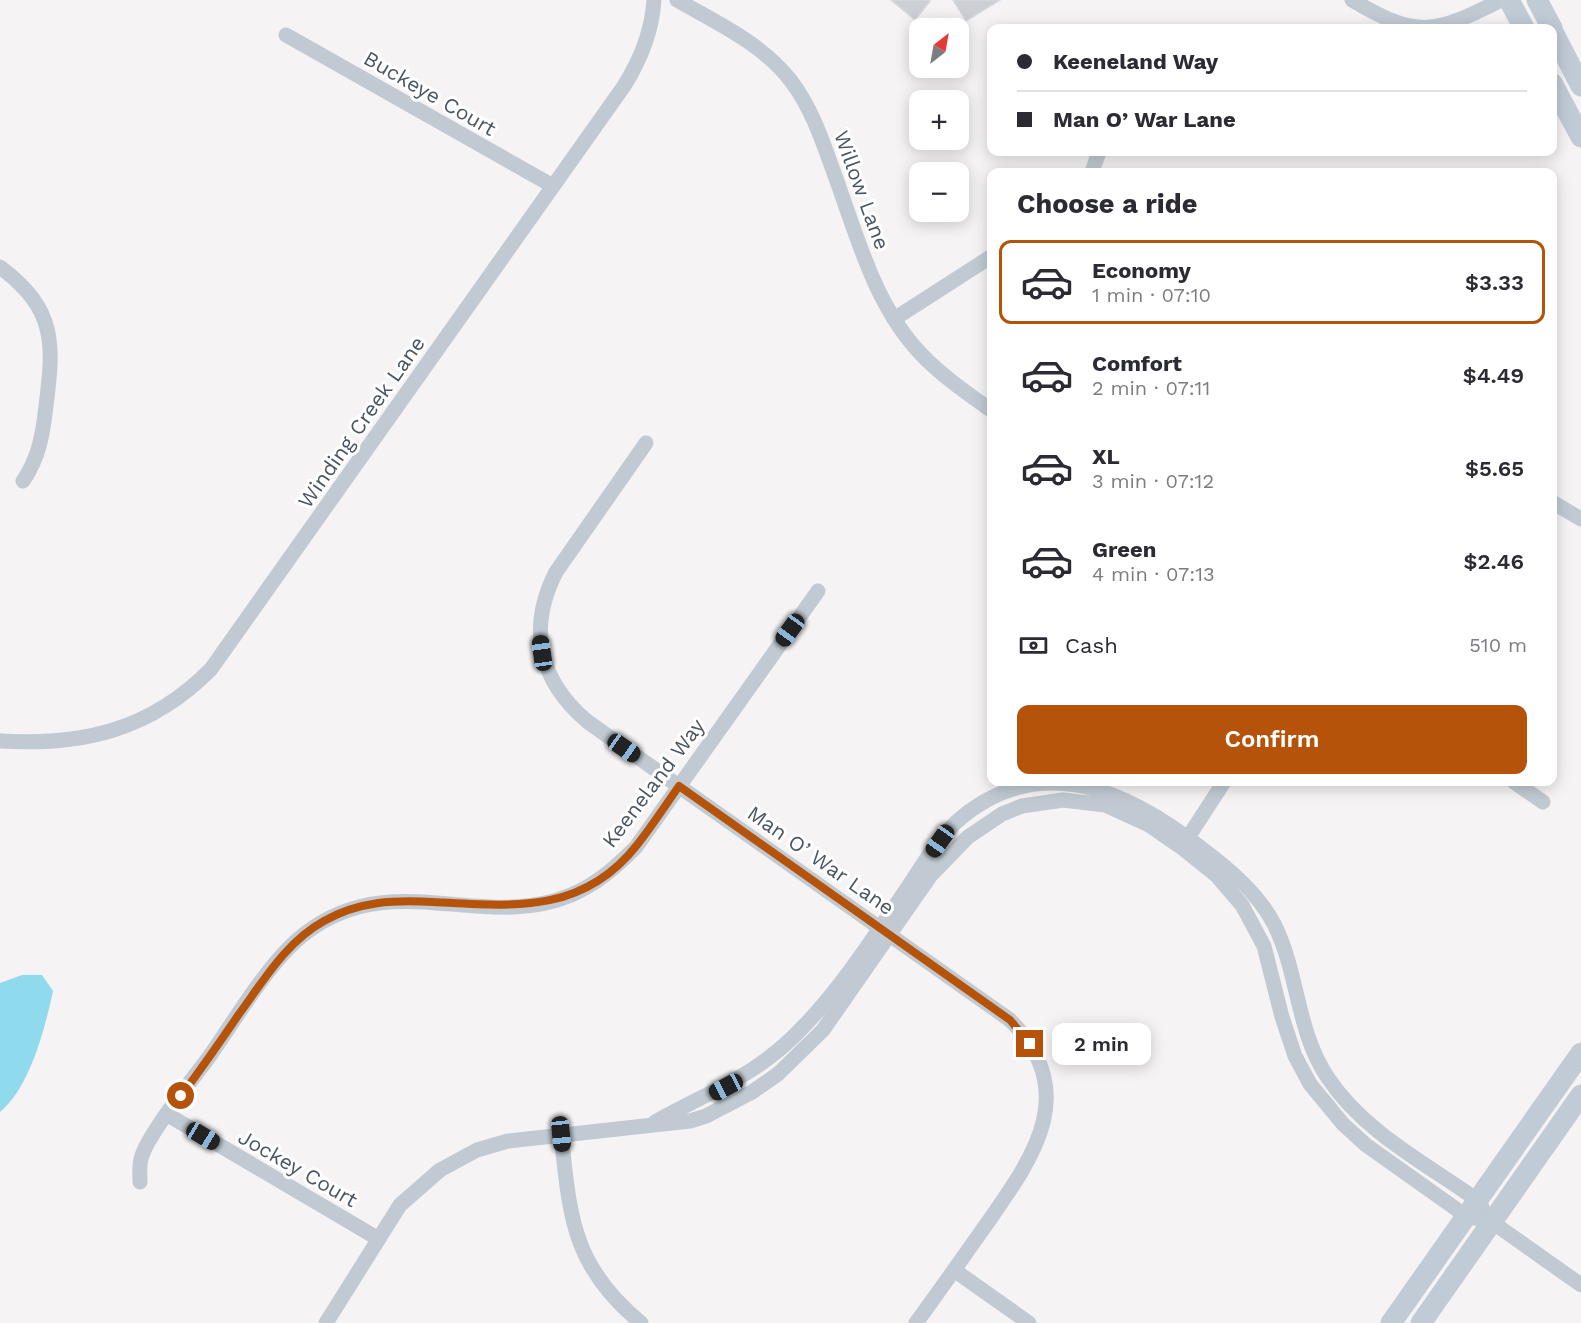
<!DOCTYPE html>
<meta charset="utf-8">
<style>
:root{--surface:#fff;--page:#f7f7f7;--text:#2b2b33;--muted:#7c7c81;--line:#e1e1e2;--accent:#b45309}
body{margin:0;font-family:"Work Sans",sans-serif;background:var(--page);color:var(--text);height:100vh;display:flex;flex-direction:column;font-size:22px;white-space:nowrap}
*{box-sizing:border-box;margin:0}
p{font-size:20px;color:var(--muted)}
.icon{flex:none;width:33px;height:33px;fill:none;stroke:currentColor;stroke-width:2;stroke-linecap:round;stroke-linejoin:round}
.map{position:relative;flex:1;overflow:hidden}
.sheet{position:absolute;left:987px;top:168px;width:570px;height:618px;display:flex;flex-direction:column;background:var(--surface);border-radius:12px;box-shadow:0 3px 15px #0003}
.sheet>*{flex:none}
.guide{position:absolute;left:987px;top:24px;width:570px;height:132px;border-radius:12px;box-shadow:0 3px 15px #0003;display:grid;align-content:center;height:132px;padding:0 30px;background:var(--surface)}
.needle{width:39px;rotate:31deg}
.buttons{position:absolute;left:909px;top:18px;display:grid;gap:12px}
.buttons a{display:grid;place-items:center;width:60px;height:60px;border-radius:12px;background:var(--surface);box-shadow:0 3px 15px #0003;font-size:30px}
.end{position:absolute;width:27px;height:27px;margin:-14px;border:8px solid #b45309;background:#fff;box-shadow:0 0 0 3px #fff}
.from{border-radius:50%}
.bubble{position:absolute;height:42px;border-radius:12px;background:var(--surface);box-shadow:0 3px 15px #0003;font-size:20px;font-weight:600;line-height:42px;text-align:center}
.car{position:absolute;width:18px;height:36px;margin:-18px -9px;border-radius:8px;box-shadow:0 0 4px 2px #0007;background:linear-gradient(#222 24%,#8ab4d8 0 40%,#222 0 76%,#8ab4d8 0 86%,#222 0)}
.guide b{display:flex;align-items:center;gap:21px;height:57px;font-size:22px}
.guide b+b{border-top:2px solid var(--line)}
.guide i{width:15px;height:15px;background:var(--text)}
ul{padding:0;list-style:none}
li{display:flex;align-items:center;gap:18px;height:84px;margin:0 12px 9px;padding:0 18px;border:3px solid transparent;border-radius:12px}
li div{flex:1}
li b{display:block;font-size:22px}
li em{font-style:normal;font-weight:600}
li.active{border-color:var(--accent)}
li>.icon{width:54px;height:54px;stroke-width:1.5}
h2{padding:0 30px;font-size:27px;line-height:72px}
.pay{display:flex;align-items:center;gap:15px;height:66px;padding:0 30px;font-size:22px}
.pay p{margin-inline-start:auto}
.button{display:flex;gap:12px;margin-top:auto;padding:12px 30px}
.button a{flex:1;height:69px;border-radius:12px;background:var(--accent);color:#fff;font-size:24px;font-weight:600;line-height:69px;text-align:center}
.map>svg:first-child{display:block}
</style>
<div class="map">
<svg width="1581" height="1323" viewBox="0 0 1581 1323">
<rect width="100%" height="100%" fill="#f5f3f3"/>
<!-- water -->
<path fill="#90daee" d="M22 975H42L53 991C45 1028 30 1087 0 1112V983Z"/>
<!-- building -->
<g fill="#cdcfd5" stroke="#d7d9de" stroke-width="1.5">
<polygon points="891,0 929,0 930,1 915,20"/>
<polygon points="953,0 1000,0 966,21"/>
</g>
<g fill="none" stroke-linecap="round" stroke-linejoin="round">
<!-- street -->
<g stroke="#c1cad2" stroke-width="15">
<path d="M677 0C717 23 763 44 791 81 814 111 825 149 838 184 859 243 877 308 921 354 942 376 967 393 992 411"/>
<path d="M1352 0C1418 39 1434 34 1501 0"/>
<polyline points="286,35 553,186"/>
<polyline points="1092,172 1099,152"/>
<path d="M0 267C56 309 54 343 46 406 43 433 39 458 23 481"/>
<polyline points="894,319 992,256"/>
<path d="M646 443 556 572C527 629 539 681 588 722L1010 1020C1081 1092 1034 1156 988 1222 964 1256 940 1290 916 1323"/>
<polyline points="1552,502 1581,519"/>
<path d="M0 741C83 746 151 730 211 669L624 86C641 59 652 32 654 0"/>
<polyline points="1514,782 1543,802"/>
<polyline points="1183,845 1224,782"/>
<polyline points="168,1115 377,1238"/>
<path d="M655 1122C710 1091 757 1076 802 1028 843 986 875 935 908 887 924 863 939 836 962 817 1043 751 1130 792 1201 848 1229 869 1258 893 1274 924 1299 973 1296 1031 1328 1078 1364 1132 1425 1163 1477 1200L1482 1207"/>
<path d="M561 1134C570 1217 572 1266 641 1323"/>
<path d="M140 1182C140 1174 139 1166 141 1159 146 1136 193 1079 209 1057 236 1019 270 959 307 932 394 867 483 932 571 895 597 884 616 867 636 847L818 591"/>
<polyline points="954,1270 1029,1323"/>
<polyline points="326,1323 400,1205 440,1170 477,1150 508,1141 690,1121 706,1116 752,1092 778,1074 823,1030 931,875 968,837 1002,814 1022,806 1063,800 1105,805 1149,825 1181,847 1217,876 1242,905 1264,946 1282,1017 1295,1056 1310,1084 1343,1124 1366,1145 1466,1216 1492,1222 1581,1285"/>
</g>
<!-- secondary -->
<g stroke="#c1cbd6" stroke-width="21">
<polyline points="1509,0 1524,28"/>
<polyline points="1537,0 1552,28"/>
<polyline points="1552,30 1581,86"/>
<polyline points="1552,83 1581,137"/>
<polyline points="1391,1323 1581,1053"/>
<polyline points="1421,1323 1581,1095"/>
</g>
</g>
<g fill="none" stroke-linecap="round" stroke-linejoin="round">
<!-- route -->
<path stroke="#b45309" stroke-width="8" d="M181 1096C201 1069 220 1042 239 1014 264 980 286 942 324 921 359 901 394 900 433 902 512 906 582 915 637 845 652 826 665 806 679 786L1010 1020 1030 1044"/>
</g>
<g text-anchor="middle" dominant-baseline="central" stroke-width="6" stroke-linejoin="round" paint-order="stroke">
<!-- street labels -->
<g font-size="21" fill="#4a5661" stroke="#fff">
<text transform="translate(430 93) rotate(30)">Buckeye Court</text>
<text transform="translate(862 190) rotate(70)">Willow Lane</text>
<text transform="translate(361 422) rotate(-55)">Winding Creek Lane</text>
<text transform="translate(653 783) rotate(-53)">Keeneland Way</text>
<text transform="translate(821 860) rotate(35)">Man O’ War Lane</text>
<text transform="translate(298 1168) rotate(30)">Jockey Court</text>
</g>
</g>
</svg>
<div class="buttons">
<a><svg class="needle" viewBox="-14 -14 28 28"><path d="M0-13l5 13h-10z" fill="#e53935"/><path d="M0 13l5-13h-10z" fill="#7c7c81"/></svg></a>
<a>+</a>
<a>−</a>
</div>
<i class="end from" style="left:181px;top:1096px"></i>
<i class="end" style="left:1030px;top:1044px"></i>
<div class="bubble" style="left:1052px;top:1023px;width:99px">2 min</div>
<i class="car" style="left:790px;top:630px;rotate:216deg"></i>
<i class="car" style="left:542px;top:653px;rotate:352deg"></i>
<i class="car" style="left:624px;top:748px;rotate:125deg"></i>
<i class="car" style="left:940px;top:841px;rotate:215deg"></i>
<i class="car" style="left:726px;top:1087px;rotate:242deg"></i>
<i class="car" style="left:561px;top:1134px;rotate:174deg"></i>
<i class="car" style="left:203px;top:1136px;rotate:121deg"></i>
<div class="guide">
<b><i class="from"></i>Keeneland Way</b>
<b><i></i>Man O’ War Lane</b>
</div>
<section class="sheet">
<h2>Choose a ride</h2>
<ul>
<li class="active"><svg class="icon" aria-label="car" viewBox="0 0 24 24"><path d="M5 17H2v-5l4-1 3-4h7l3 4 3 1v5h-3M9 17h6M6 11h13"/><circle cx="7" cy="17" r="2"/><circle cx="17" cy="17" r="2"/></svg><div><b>Economy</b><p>1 min · 07:10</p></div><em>$3.33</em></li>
<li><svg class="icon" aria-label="car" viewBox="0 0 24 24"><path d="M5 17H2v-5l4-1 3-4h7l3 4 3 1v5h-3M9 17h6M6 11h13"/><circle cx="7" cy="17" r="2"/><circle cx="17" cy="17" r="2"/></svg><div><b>Comfort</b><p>2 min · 07:11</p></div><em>$4.49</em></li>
<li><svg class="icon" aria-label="car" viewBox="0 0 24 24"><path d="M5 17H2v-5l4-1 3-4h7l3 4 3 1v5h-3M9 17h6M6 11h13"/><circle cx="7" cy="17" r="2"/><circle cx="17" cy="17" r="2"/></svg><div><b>XL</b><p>3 min · 07:12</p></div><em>$5.65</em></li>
<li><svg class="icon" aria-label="car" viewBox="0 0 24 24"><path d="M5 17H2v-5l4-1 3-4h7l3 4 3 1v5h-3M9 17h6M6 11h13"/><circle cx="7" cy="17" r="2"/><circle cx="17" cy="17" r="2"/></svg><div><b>Green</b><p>4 min · 07:13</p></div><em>$2.46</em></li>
</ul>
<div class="pay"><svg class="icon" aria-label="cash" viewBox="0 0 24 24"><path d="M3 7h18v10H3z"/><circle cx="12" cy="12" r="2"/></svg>Cash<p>510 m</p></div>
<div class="button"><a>Confirm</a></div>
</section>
</div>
